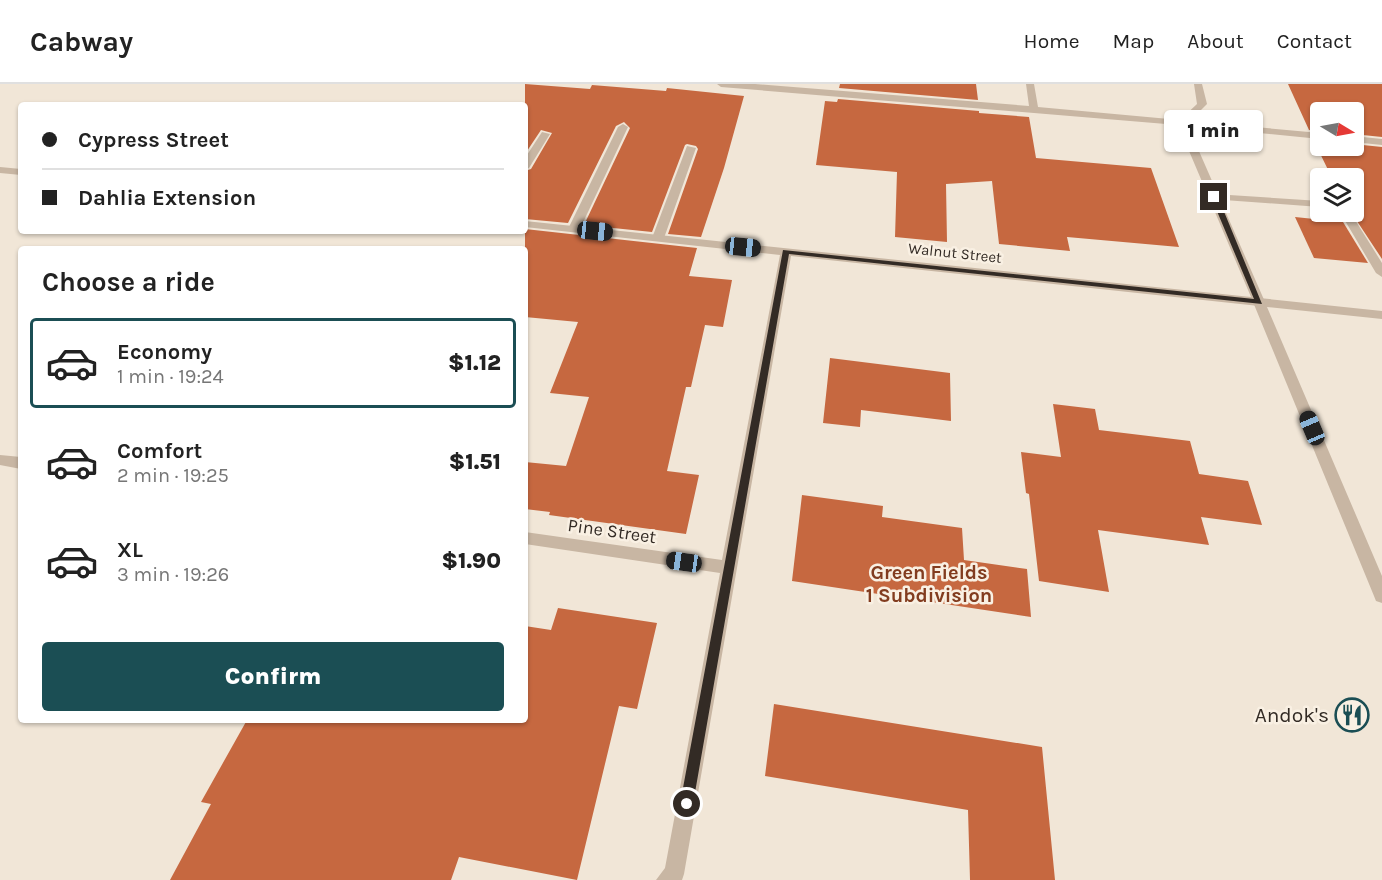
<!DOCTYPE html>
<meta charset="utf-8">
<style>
:root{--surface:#fff;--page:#f6f6f6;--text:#222;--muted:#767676;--line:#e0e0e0;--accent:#1b4e54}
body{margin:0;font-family:Karla,sans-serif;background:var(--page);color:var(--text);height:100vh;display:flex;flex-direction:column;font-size:22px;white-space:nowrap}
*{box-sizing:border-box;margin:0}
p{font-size:20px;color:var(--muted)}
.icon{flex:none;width:33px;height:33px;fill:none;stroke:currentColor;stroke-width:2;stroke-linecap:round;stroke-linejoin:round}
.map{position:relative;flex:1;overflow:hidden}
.drawer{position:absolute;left:18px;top:162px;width:510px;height:477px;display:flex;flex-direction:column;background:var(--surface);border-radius:6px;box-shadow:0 2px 4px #0004}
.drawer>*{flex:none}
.hud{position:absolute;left:18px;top:18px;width:510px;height:132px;border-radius:6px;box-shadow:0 2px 4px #0004;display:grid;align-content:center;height:132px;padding:0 24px;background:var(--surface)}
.needle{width:39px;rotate:100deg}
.fabs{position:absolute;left:1310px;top:18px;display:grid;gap:12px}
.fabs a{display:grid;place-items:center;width:54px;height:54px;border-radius:6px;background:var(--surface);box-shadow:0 2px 4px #0004;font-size:30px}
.end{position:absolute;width:27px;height:27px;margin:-14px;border:8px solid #332b25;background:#fff;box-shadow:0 0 0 3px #fff}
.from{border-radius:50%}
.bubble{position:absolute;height:42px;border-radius:6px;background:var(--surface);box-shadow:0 2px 4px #0004;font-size:20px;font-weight:800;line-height:42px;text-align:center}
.car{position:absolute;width:18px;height:36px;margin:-18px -9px;border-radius:8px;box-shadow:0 0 4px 2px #0007;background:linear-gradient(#222 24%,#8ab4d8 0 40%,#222 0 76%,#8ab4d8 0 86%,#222 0)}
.hud b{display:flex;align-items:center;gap:21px;height:57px;font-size:22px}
.hud b+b{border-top:2px solid var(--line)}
.hud i{width:15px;height:15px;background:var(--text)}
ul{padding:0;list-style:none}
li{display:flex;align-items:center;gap:18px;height:90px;margin:0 12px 9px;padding:0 12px;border:3px solid transparent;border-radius:6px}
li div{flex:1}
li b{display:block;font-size:22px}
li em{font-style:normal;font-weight:800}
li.active{border-color:var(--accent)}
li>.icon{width:54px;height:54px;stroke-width:1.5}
h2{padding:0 24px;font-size:27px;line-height:72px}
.action{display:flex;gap:12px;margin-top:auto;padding:12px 24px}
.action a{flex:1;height:69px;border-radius:6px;background:var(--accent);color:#fff;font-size:24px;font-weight:800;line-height:69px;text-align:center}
header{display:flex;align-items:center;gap:36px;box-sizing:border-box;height:84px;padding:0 30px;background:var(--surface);border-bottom:2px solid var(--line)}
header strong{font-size:28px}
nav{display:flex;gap:33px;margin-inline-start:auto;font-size:21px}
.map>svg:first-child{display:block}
</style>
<header>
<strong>Cabway</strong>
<nav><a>Home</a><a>Map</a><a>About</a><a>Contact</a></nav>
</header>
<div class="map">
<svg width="1382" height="796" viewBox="0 0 1382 796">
<rect width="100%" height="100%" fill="#f1e6d7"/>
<!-- building -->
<g fill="#c66840">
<polygon points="525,0 590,5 592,1 666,7 667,4 744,12 724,84 701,153 668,150 698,65 696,62 687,60 685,61 652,148 584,141 630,44 624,38 616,42 568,139 525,135 525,87 531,85 552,49 541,46 525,70"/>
<polygon points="840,0 976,0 978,16 839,4"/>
<polygon points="1288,0 1382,0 1382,53 1353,50 1353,28 1320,28 1320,47 1309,46"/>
<polygon points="838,15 979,27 979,29 1029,33 1036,74 1151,84 1179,163 1067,153 1070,167 999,160 992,97 946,100 947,158 895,153 897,88 816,81 825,17 837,18"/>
<polygon points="1314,57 1320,57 1320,62 1353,60 1382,63 1382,175 1351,128 1353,128 1353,94 1332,94"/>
<polygon points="1295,133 1343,138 1368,179 1314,174"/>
<polygon points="525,145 697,164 689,192 732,196 723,243 705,241 691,303 686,303 667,387 699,391 686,450 549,431 550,428 525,425 525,378 566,382 589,313 550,309 578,238 525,233"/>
<polygon points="830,274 950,289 951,337 861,326 860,343 823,339"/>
<polygon points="1053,320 1095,325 1099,346 1190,357 1199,390 1248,397 1262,441 1201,433 1209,461 1098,446 1109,508 1039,497 1029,410 1026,409 1021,368 1061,373"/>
<polygon points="802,411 883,422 882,433 962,444 964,476 1027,485 1031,533 792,497"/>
<polygon points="558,524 657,539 637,625 619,622 577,796 459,773 451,796 170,796 211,720 201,718 247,636 525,636 525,542 551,546"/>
<polygon points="774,620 1042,663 1055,796 970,796 968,726 765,692"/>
</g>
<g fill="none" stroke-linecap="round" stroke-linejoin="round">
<!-- service -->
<g fill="#c8b6a3" fill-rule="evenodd">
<polygon points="623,40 628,43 580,145 574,148 570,147 568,145 618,43"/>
<polygon points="542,48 550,50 529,84 525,85 525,74"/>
<polygon points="687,62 696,64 664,154 662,156 654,156 652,154"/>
<polygon points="1214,110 1320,117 1320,123 1210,115 1210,111"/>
<polygon points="1335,128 1347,128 1352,131 1382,179 1382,193 1376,189 1344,135"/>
</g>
<!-- minor -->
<g fill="#c8b6a3" fill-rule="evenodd">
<polygon points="717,0 755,0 1029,22 1026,0 1034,0 1038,23 1180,36 1197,20 1194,0 1202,0 1207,20 1190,37 1320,49 1320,55 1188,42 1265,218 1259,222 791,172 684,790 682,796 656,796 665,784 720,489 525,460 525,448 722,476 780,171 525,143 525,137 1251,213 1178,41 721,3"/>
<polygon points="1353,52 1382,55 1382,61 1353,58"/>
<polygon points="0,83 21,85 21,91 0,89"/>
<polygon points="0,371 21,373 21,385 0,381"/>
</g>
<!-- tertiary -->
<polygon fill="#c8b6a3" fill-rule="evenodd" points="1259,214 1382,227 1382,235 1267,223 1382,492 1382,519 1376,517 1374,512 1253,218"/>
</g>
<!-- route -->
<polygon fill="#332b25" points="1214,111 1218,113 1262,220 789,170 693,720 691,724 687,726 682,724 680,720 783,166 1254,215 1211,113"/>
<!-- icons -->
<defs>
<symbol id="restaurant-ring" viewBox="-11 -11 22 22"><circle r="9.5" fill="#f9f0e3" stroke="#1b4e54" stroke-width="1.5"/><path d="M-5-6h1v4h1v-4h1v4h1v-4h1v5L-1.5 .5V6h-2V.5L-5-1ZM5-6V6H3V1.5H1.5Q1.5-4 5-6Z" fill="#1b4e54"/></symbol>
</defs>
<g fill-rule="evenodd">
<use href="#restaurant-ring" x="1333" y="612" width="38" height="38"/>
</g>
<g text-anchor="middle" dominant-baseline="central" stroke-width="5" stroke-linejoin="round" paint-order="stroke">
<!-- far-street labels -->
<g font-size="15" fill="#332b25" stroke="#f9f0e3">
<text transform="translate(955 169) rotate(6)">Walnut Street</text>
</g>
<!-- street labels -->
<g font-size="18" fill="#332b25" stroke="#f9f0e3">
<text transform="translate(612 447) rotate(8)">Pine Street</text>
</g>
<!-- neighbourhood labels -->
<g font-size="20" font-weight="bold" fill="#823c1f" stroke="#f9f0e3">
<text x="929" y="488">Green Fields<tspan x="929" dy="23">1 Subdivision</tspan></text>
</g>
<!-- near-poi labels -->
<g font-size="21" fill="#332b25" stroke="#f9f0e3" text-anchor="end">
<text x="1329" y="631">Andok's</text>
</g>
</g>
</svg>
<div class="fabs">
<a><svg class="needle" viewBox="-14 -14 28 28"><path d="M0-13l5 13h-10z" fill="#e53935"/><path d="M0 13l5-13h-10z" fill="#767676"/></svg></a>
<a><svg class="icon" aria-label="layers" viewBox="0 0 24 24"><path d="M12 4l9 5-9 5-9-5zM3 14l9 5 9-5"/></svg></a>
</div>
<i class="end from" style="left:687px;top:720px"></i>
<i class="end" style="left:1214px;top:113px"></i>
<div class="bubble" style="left:1164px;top:26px;width:99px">1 min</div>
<i class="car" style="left:595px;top:147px;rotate:96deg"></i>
<i class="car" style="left:743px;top:163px;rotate:96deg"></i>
<i class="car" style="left:1312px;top:344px;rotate:337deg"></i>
<i class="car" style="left:684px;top:478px;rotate:278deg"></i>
<div class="hud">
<b><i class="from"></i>Cypress Street</b>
<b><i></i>Dahlia Extension</b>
</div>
<section class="drawer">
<h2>Choose a ride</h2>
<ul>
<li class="active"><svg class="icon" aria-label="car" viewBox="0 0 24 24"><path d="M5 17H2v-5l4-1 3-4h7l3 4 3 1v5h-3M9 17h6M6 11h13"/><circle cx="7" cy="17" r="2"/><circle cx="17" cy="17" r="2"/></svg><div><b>Economy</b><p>1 min · 19:24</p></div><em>$1.12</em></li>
<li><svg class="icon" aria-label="car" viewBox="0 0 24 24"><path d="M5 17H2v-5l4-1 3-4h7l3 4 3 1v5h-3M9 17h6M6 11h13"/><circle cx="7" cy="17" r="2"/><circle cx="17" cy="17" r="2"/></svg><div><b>Comfort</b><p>2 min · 19:25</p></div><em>$1.51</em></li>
<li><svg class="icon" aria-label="car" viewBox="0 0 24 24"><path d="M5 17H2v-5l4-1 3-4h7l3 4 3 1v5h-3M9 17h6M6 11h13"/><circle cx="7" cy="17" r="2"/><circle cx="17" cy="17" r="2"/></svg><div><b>XL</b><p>3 min · 19:26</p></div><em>$1.90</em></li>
</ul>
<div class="action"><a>Confirm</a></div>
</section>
</div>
